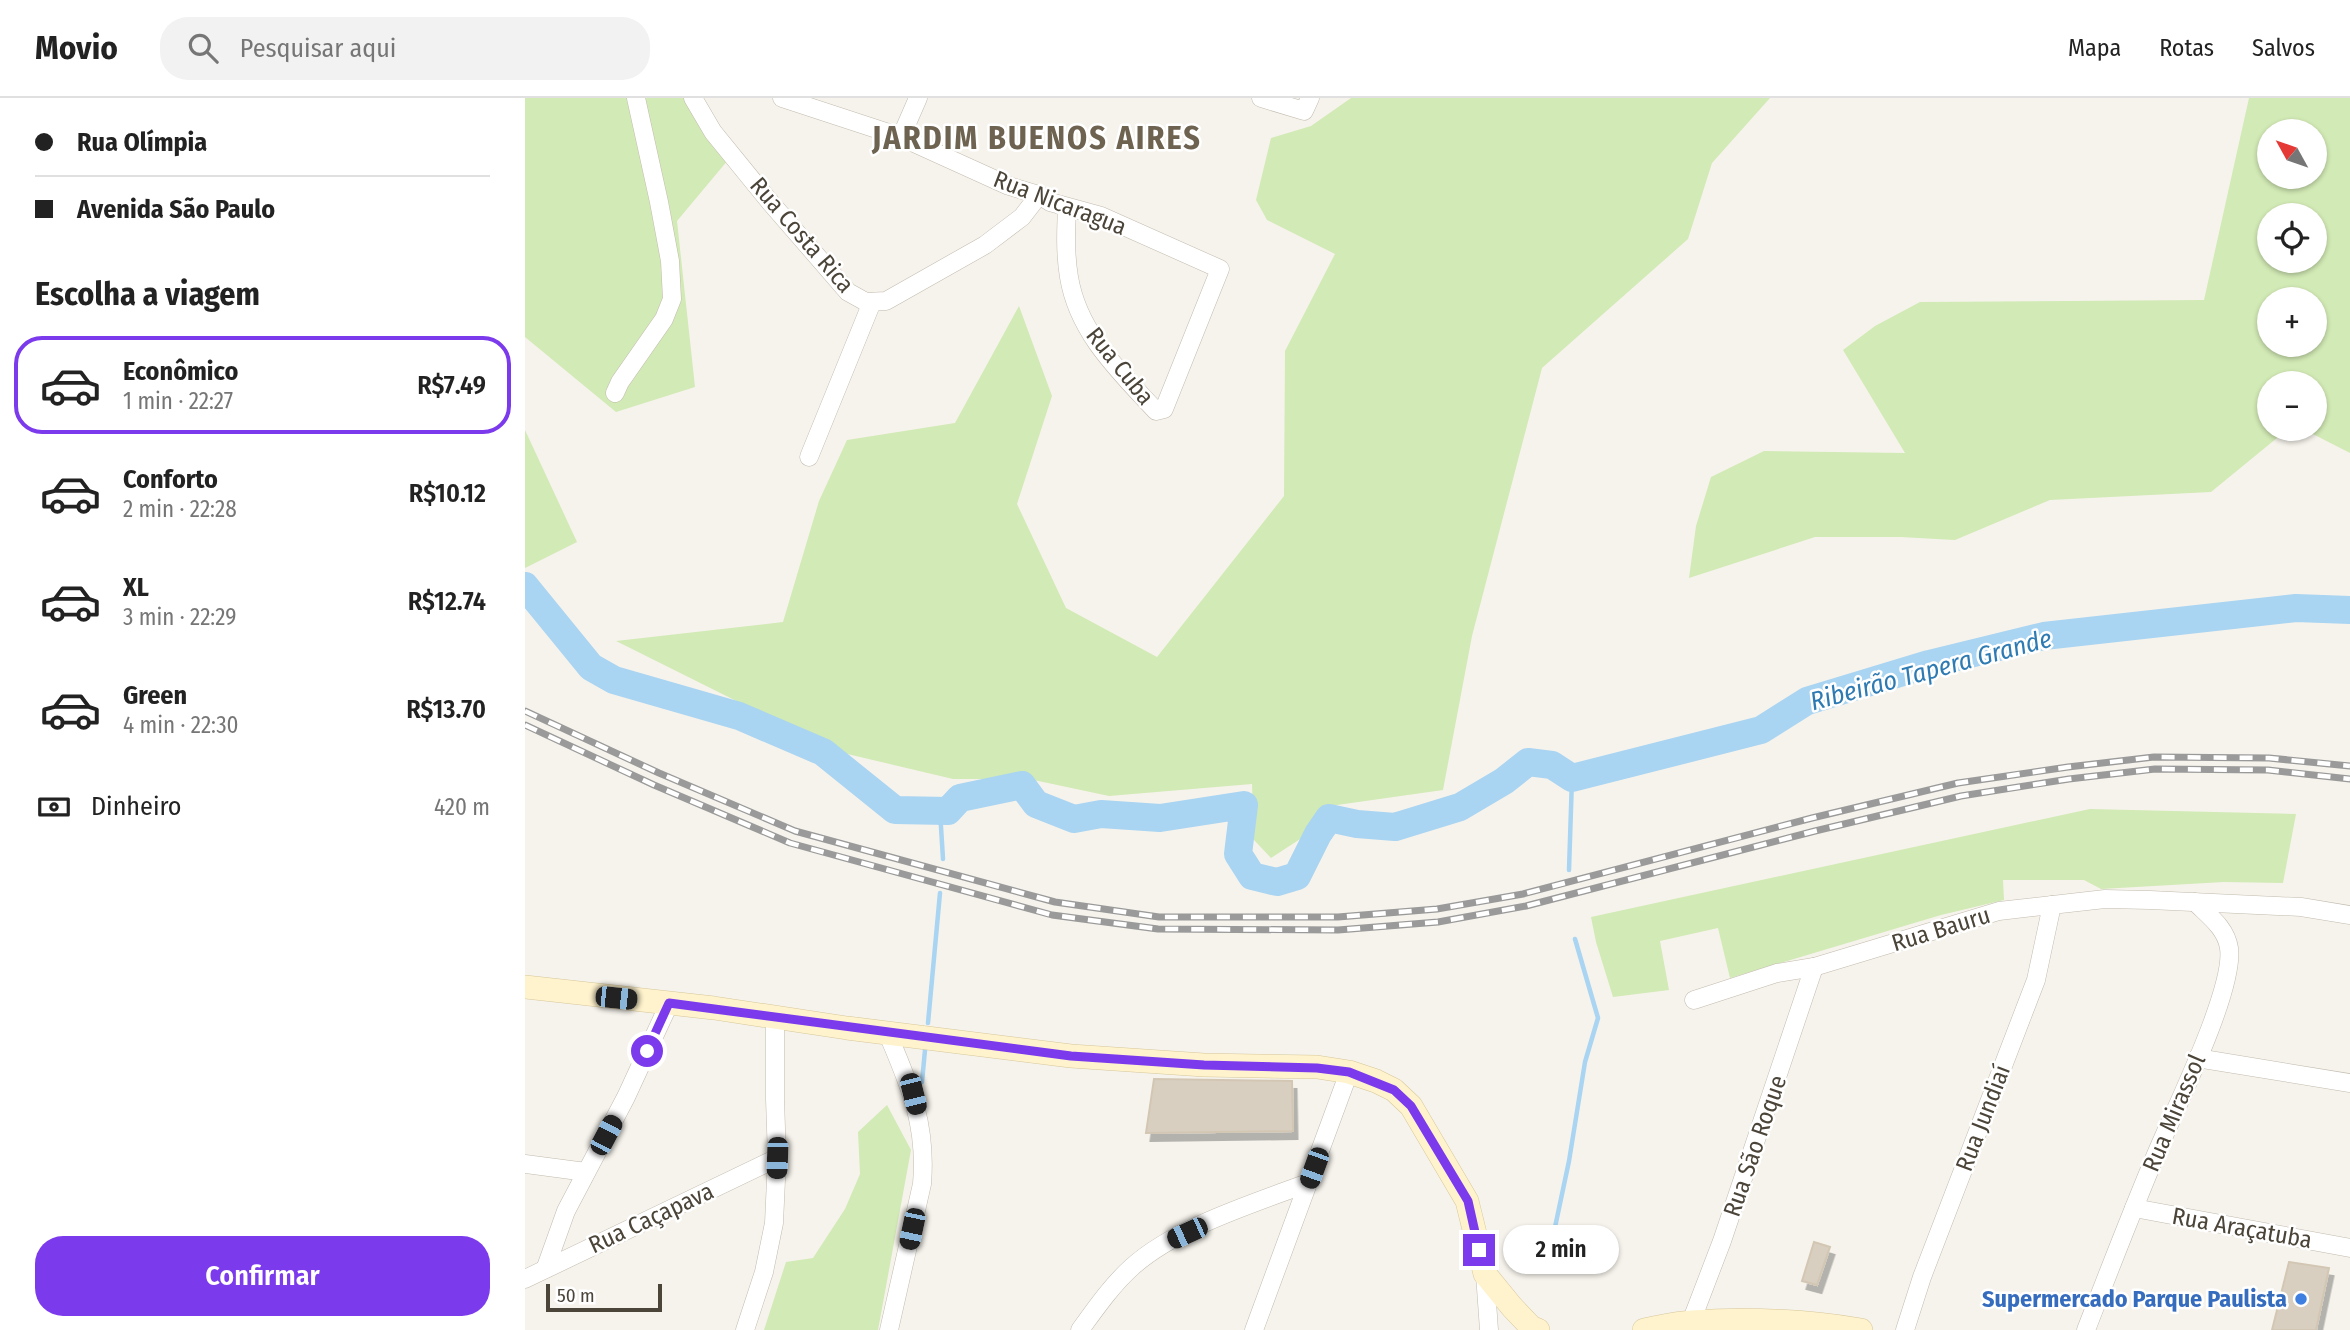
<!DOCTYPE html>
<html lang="pt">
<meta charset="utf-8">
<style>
:root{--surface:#fff;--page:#f2f2f2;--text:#222;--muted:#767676;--line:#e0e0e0;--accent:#7c3aed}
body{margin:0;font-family:"Fira Sans Condensed",sans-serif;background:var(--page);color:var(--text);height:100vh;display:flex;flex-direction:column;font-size:26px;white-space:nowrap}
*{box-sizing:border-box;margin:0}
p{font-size:23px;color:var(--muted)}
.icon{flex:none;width:38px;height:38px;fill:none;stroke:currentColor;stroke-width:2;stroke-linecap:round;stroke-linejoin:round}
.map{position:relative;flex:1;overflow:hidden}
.side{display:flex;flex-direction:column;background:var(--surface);width:525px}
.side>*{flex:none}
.banner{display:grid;align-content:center;height:154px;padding:0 35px;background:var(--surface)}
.needle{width:46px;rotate:310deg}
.tools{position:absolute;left:1732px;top:21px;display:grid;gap:14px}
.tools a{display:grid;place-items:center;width:70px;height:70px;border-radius:50%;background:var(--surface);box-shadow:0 2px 5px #0004;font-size:35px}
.scale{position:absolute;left:21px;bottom:18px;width:116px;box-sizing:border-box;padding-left:7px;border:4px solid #4b4439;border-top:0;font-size:19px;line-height:24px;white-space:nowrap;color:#4b4439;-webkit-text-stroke:5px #fff;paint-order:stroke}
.end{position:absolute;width:32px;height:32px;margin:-16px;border:9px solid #7c3aed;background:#fff;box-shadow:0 0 0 4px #fff}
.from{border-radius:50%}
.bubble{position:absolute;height:49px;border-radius:24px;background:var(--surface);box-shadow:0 2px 5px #0004;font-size:23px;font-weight:600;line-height:49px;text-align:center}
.car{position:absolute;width:21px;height:42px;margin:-21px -10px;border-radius:9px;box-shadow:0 0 5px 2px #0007;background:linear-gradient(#222 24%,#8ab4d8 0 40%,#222 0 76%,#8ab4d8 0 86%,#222 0)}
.banner b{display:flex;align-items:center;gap:24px;height:66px;font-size:26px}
.banner b+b{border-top:2px solid var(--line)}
.banner i{width:18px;height:18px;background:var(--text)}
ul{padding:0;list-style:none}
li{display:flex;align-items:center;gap:21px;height:98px;margin:0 14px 10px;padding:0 21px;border:4px solid transparent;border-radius:28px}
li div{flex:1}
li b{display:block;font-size:26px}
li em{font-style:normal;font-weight:600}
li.selected{border-color:var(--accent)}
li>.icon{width:63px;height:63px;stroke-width:1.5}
h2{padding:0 35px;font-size:32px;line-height:84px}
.pay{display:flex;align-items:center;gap:18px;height:77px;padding:0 35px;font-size:26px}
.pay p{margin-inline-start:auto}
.primary-button{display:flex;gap:14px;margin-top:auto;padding:14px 35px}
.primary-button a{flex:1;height:80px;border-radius:28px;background:var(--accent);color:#fff;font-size:28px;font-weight:600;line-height:80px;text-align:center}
header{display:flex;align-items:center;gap:42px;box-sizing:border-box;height:98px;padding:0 35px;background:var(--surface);border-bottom:2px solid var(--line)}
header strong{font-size:33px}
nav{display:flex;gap:38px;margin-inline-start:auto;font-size:24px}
.search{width:490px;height:63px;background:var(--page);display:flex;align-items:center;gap:18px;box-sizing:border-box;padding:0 24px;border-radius:28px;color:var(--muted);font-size:26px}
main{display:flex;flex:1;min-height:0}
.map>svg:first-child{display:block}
</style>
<header>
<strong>Movio</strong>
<div class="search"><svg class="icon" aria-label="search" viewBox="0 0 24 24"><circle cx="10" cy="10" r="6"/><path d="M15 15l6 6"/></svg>Pesquisar aqui</div>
<nav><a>Mapa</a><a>Rotas</a><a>Salvos</a></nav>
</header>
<main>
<section class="side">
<div class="banner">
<b><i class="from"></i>Rua Olímpia</b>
<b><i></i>Avenida São Paulo</b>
</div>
<h2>Escolha a viagem</h2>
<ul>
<li class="selected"><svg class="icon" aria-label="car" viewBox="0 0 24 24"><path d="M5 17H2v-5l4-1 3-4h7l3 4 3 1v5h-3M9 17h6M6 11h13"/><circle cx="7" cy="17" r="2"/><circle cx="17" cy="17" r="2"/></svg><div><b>Econômico</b><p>1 min · 22:27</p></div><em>R$7.49</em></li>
<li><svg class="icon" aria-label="car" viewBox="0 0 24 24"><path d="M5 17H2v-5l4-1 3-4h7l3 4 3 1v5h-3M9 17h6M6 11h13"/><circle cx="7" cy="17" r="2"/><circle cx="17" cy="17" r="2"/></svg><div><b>Conforto</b><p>2 min · 22:28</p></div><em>R$10.12</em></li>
<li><svg class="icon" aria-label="car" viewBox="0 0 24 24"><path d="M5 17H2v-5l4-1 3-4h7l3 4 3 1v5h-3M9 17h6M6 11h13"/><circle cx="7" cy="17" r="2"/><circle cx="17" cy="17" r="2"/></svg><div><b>XL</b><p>3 min · 22:29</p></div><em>R$12.74</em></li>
<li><svg class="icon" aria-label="car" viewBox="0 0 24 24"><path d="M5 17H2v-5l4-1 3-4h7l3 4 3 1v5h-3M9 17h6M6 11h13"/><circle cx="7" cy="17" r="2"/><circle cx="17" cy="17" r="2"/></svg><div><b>Green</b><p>4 min · 22:30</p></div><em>R$13.70</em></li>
</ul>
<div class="pay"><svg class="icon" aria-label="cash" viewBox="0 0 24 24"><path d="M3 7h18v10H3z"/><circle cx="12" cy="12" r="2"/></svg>Dinheiro<p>420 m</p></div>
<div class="primary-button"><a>Confirmar</a></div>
</section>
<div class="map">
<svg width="1825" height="1232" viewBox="0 0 1825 1232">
<defs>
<filter id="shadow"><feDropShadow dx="4.5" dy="8" stdDeviation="0" flood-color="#0004"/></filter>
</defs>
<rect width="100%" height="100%" fill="#f6f3ec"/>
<!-- green -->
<g fill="#d2eab5" fill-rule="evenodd">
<polygon points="0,0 166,0 203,62 152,123 170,289 91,314 0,239"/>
<polygon points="826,0 1245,0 1187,65 1163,141 1017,270 947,538 918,692 798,709 786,734 746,760 729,742 727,686 584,698 504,681 428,681 314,654 91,543 258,524 294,403 322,342 430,325 494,208 527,298 492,406 541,510 632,559 759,398 760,253 810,156 742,122 731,102 746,40 786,28"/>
<path d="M1724 0H1825V355L1778 331H1790V285H1745V331H1763L1686 394 1525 402 1430 442 1375 439H1290L1164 480 1171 428 1186 379 1239 353 1380 355 1318 252 1350 228 1395 204 1679 202ZM1745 33H1790V79H1745ZM1745 117H1790V163H1745ZM1790 201V247H1745V201Z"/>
<polygon points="0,332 52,444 0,470"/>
<polygon points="1565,711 1771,716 1758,785 1699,784 1576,791 1559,782 1478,782 1479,802 1416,817 1205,880 1193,830 1135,843 1144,892 1088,899 1071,844 1066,819"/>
<polygon points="362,1007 386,1052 353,1232 239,1232 261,1164 288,1160 320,1111 335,1076 333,1034"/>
</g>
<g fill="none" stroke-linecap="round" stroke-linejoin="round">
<!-- stream -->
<g stroke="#a9d4f2" stroke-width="4.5">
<polyline points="415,713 418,761"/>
<polyline points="1044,772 1047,680"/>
<polyline points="403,925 415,795"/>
<polyline points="397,984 400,952"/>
<polyline points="1022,1167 1044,1063 1060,964 1073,920 1050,841"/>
</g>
<!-- river -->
<polyline stroke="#a9d4f2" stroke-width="28" points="0,488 66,569 89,582 214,618 298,654 370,712 423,713 435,700 497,687 511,706 549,721 576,716 635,720 719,707 713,756 727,778 752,784 772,778 793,736 804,720 832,726 870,729 935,709 979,683 1003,664 1027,667 1047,680 1236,632 1282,603 1404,566 1519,538 1771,510 1825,512"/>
</g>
<!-- building -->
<g fill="#d8cfc1" stroke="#d3c7b4" stroke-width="2" filter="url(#shadow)">
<polygon points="629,981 767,983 768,1033 621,1035"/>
<polygon points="1289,1144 1305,1149 1292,1187 1277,1183"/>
<polygon points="1764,1164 1804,1170 1791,1232 1747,1232"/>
</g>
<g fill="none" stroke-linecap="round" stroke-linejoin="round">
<defs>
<g id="minor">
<polyline points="168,0 188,34 245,104 323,194 341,204 361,203 460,147 497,119 514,97"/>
<path d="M257 0 376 39 484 88 514 97 525 104 576 118 695 171 639 311 631 313C595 274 553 235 544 179 540 156 541 132 542 109"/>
<polyline points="736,0 779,13 785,0"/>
<polyline points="376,39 393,0"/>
<polyline points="90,295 95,284 139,221 147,201 145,163 134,104 111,0"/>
<polyline points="284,359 347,204"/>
<polyline points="1169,902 1252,875 1289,869 1474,813 1580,801 1625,802 1776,809 1825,817"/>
<path d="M362 934C385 988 402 1026 397 1086L364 1232"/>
<polyline points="1672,960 1825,985"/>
<polyline points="0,1066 61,1074"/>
<polyline points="1609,1110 1825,1150"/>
<polyline points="21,1169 41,1113 101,999 144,906"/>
<polyline points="960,1176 964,1232"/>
<polyline points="0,1181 252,1060"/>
<polyline points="220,1232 239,1174 249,1125 252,1060 250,1001 250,918"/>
<path d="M555 1232C571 1210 587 1187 607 1169 650 1130 729 1105 783 1085"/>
<polyline points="729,1232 824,974"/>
<polyline points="1168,1232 1166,1224 1197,1143 1289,869"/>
<polyline points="1380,1232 1397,1179 1511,882 1527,807"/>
<path d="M1561 1232C1584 1173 1607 1113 1632 1054 1650 1011 1710 891 1704 850 1701 830 1684 818 1670 804"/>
</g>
<g id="secondary">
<polyline points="0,889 189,910 322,930 546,958 679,967 792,969 824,974 851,983 869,992 886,1008 942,1103 960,1176 987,1209 1006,1229 1013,1232"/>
<path d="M1119 1232C1135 1229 1151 1225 1167 1224 1223 1220 1281 1223 1336 1232"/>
</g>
</defs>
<!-- minor casing -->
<use href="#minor" stroke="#c2bbae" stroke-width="19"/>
<!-- secondary casing -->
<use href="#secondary" stroke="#d6c79b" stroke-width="24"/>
<!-- minor -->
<use href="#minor" stroke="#fff" stroke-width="18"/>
<!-- secondary -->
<use href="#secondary" stroke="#fff3cd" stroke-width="23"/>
<defs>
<g id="rail">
<polyline points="0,613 134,675 270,733 530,804 634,819 813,819 912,811 998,796 1287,720 1433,685 1543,669 1629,659 1744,660 1825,668"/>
<polyline points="0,627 129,687 265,745 527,817 633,831 813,832 913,824 1001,808 1290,733 1436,698 1544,681 1630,671 1743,672 1825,681"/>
</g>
</defs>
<!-- rail casing -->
<use href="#rail" stroke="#9a9a9a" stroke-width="7"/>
<!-- rail -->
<use href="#rail" stroke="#fff" stroke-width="4.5" stroke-dasharray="13" stroke-linecap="butt"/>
</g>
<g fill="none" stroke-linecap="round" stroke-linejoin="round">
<!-- route -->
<polyline stroke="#7c3aed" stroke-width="9" points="122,953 144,905 546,958 679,967 792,970 824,974 869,992 886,1008 943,1103 954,1152"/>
</g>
<!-- markers -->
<circle fill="#3f7fe0" stroke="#fff" stroke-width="2.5" cx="1776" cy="1201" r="7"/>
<g text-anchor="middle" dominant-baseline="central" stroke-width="5" stroke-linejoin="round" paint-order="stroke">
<!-- street labels -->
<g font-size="24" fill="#4b4439" stroke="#fff">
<text transform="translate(535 105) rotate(21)">Rua Nicaragua</text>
<text transform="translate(277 137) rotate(49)">Rua Costa Rica</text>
<text transform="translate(595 268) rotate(51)">Rua Cuba</text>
<text transform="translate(1416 831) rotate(-17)">Rua Bauru</text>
<text transform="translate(1649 1015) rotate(-67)">Rua Mirassol</text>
<text transform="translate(1458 1020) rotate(-69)">Rua Jundiaí</text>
<text transform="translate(1230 1048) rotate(-71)">Rua São Roque</text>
<text transform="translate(126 1120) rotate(-25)">Rua Caçapava</text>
<text transform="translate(1717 1130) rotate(10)">Rua Araçatuba</text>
</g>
<!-- shop labels -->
<g font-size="24" font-weight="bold" fill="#366cbe" stroke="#fff" text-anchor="end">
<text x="1762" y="1201">Supermercado Parque Paulista</text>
</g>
<!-- water labels -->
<g font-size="26" font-style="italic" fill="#2e7ab2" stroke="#fff">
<text transform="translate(1406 572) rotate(-15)">Ribeirão Tapera Grande</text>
</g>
<!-- district labels -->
<g font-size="32" font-weight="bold" letter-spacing="2" fill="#6e6250" stroke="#fff">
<text x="512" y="40">JARDIM BUENOS AIRES</text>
</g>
</g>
</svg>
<div class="tools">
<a><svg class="needle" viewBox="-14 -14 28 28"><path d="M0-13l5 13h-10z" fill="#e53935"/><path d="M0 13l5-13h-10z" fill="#767676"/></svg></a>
<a><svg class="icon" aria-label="locate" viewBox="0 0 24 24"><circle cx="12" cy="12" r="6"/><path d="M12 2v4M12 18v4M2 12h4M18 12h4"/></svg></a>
<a>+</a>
<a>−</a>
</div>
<div class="scale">50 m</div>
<i class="end from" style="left:122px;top:953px"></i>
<i class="end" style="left:954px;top:1152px"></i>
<div class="bubble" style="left:978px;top:1127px;width:116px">2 min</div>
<i class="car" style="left:91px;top:900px;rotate:96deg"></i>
<i class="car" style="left:388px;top:996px;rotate:166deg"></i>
<i class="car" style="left:81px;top:1037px;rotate:28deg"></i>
<i class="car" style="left:252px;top:1060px;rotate:182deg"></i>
<i class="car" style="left:789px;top:1070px;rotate:200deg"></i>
<i class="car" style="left:387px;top:1131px;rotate:192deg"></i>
<i class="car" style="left:662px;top:1135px;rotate:245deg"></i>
</div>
</main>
